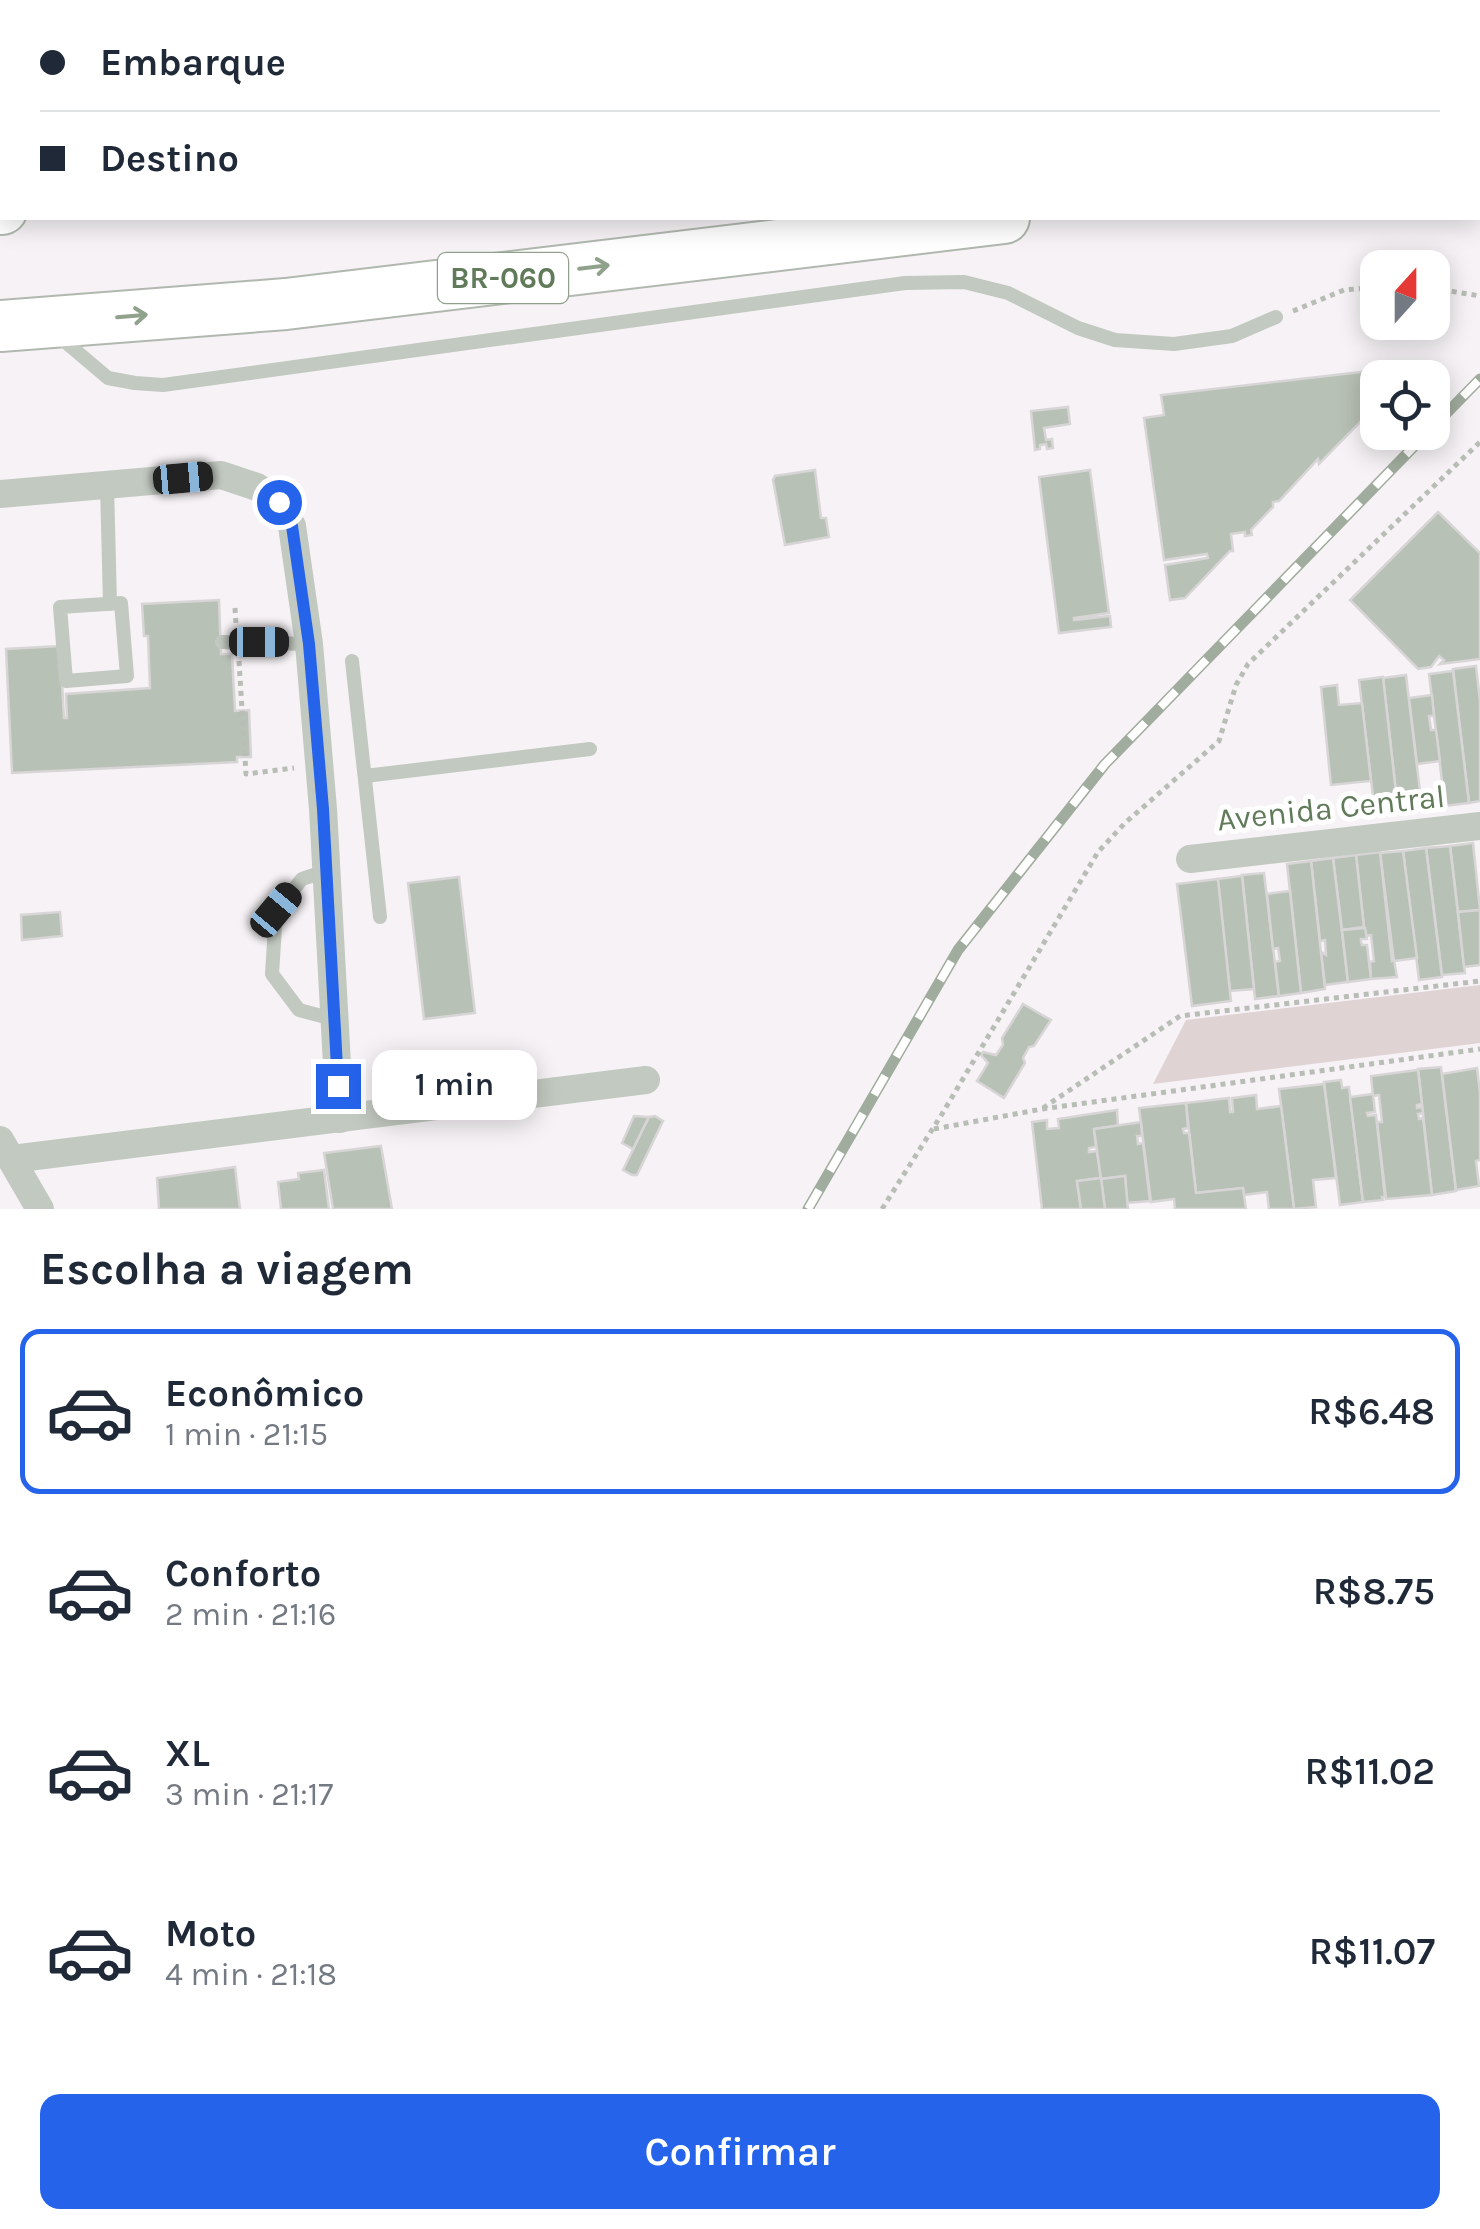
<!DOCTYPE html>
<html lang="pt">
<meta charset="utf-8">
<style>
:root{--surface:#fff;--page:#f6f6f7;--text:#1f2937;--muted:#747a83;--line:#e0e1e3;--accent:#2563eb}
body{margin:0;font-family:Karla,sans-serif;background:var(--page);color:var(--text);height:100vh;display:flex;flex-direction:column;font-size:38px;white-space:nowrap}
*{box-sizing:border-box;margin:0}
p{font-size:32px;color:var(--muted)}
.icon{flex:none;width:55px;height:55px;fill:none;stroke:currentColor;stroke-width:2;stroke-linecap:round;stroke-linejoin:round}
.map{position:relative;height:1209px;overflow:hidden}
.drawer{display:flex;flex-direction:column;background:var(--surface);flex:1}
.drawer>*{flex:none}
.top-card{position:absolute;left:0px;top:0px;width:1480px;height:220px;box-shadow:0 5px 25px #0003;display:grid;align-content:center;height:220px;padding:0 40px;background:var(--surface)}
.needle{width:65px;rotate:21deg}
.fabs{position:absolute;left:1360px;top:250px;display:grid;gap:20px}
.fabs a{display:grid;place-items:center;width:90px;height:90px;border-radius:20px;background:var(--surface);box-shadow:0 5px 25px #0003;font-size:50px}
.end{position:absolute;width:45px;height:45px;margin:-22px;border:12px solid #2563eb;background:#fff;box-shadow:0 0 0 5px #fff}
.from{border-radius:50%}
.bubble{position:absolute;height:70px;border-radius:20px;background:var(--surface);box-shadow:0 5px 25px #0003;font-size:32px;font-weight:600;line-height:70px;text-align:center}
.car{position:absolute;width:30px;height:60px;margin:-30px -15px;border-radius:12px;box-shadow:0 0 8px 2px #0007;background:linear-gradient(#222 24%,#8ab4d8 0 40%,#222 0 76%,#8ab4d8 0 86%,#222 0)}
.top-card b{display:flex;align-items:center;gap:35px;height:95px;font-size:38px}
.top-card b+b{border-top:2px solid var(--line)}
.top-card i{width:25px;height:25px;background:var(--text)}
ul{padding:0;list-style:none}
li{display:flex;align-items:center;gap:30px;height:165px;margin:0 20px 15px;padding:0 20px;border:5px solid transparent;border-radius:20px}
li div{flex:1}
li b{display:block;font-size:38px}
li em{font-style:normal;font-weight:600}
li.active{border-color:var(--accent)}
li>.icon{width:90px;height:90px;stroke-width:1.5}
h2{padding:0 40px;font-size:45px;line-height:120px}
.primary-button{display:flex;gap:20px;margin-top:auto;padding:20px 40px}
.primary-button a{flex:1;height:115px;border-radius:20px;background:var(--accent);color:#fff;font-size:40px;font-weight:600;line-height:115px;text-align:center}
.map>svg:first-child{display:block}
</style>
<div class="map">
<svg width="1480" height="1209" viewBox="0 0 1480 1209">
<rect width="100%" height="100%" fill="#f6f2f5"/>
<!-- green -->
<polygon fill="#dfd3d4" points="1480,985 1480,1043 1153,1084 1186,1020"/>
<!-- building -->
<g fill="#b8c1b5" stroke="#d8d5d7" stroke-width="2.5">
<polygon points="1396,368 1396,378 1378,378 1378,404 1319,464 1318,459 1279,501 1273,502 1273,507 1251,530 1252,535 1245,536 1245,532 1231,534 1233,551 1230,551 1185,598 1170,600 1165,565 1208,558 1207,554 1164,560 1144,418 1164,415 1161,395"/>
<polygon points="1068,407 1070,424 1044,428 1046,440 1052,439 1053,448 1047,449 1046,444 1040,445 1040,449 1035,450 1031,411"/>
<polygon points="815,470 821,518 826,518 829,537 785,545 773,480 775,476"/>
<polygon points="1090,470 1109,613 1074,618 1074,620 1110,616 1111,627 1059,633 1039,477"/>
<polygon points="1438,512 1480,553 1480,659 1440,664 1444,660 1439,656 1431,667 1418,669 1350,600"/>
<polygon points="219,600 221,654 232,654 235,711 249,710 251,757 237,757 237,762 12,773 6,649 60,646 64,718 67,718 66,694 150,688 148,636 144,636 142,604"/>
<polygon points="1476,666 1480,701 1480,801 1469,803 1453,669"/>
<polygon points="1453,671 1469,803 1445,806 1429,674"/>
<polygon points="1406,675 1422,808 1398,810 1383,678"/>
<polygon points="1383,677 1398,810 1375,813 1359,680"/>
<polygon points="1337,685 1339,705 1362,703 1371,781 1331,785 1321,687"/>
<polygon points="1432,695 1434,716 1429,716 1431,730 1436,730 1440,761 1417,764 1409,698"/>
<polygon points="1473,843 1480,910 1458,912 1450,846"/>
<polygon points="1450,846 1465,973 1442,975 1426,848"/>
<polygon points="1426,848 1442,977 1419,980 1403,851"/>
<polygon points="1403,851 1417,958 1394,961 1380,853"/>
<polygon points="1380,852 1392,961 1394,960 1397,977 1371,979 1370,962 1374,961 1371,935 1366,936 1364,928 1356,855"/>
<polygon points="1356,855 1364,927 1342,930 1333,858"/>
<polygon points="1333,858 1348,982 1325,985 1321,952 1326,955 1325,940 1320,941 1311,861"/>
<polygon points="1311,861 1325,989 1301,993 1287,864"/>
<polygon points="1264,873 1279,996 1255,999 1242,875"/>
<polygon points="1242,876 1254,989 1230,991 1217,879"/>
<polygon points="459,877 475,1013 424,1019 408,883"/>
<polygon points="1218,879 1231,1001 1192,1006 1177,884"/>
<polygon points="1290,891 1301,993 1279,996 1275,962 1280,961 1278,948 1273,949 1267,894"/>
<polygon points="1480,910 1480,965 1464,967 1458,912"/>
<polygon points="60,912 62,936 22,940 21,915"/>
<polygon points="1365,928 1367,939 1361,939 1361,942 1362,945 1367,945 1371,979 1348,982 1342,930"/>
<polygon points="1023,1004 1051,1020 1034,1046 1029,1047 1023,1058 1025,1063 1004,1098 977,1081 988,1063 981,1055 983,1052 996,1055 1003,1045 1002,1038"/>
<polygon points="1441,1067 1456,1191 1432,1195 1418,1069"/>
<polygon points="1477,1068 1480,1093 1480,1160 1476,1161 1479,1186 1456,1190 1442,1074"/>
<polygon points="1418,1070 1422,1104 1417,1105 1417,1108 1422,1107 1423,1113 1418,1114 1419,1119 1423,1118 1432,1195 1386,1199 1377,1122 1382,1122 1379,1095 1373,1096 1371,1076"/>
<polygon points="1341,1080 1342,1088 1349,1087 1363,1202 1340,1205 1324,1082"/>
<polygon points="1324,1084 1336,1178 1313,1180 1316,1207 1294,1209 1279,1089"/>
<polygon points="1373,1094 1375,1112 1367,1113 1368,1116 1376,1115 1385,1197 1382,1197 1383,1200 1363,1202 1350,1097"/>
<polygon points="1256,1095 1257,1109 1281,1106 1294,1209 1269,1209 1267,1192 1244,1195 1243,1188 1196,1193 1186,1103 1229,1098 1230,1112 1233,1112 1232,1098"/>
<polygon points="1186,1103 1188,1128 1183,1129 1184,1133 1189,1133 1196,1193 1243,1188 1246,1209 1175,1209 1174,1199 1151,1202 1139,1108"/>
<polygon points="1117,1110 1118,1126 1094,1129 1096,1147 1089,1148 1089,1152 1097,1151 1101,1178 1077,1181 1081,1209 1042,1209 1032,1122 1047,1120 1047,1129 1059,1128 1058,1119"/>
<polygon points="634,1116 649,1117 633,1149 622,1143"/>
<polygon points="655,1116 663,1121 637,1175 632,1175 623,1170 649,1117"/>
<polygon points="1141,1122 1142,1136 1137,1136 1138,1144 1143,1143 1150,1201 1127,1203 1125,1176 1101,1179 1094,1129"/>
<polygon points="381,1146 392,1209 333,1209 324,1153"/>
<polygon points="235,1167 240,1209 159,1209 157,1178"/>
<polygon points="324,1170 329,1209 281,1209 278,1182 299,1179 298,1173"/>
<polygon points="1125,1176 1128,1209 1105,1209 1101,1179"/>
<polygon points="1101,1178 1105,1209 1081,1209 1077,1181"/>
</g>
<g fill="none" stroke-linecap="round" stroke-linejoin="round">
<defs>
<g id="highway">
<polyline points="1478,43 1480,43"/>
<polyline points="1478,160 1480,160"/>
<polyline points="0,209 2,209"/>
<polyline points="0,326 286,304 1004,218"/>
</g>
</defs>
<!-- highway casing -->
<use href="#highway" stroke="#b1b8af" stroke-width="54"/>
<!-- path -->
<g stroke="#b8bdb6" stroke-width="5" stroke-dasharray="5 5" stroke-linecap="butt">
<polyline points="1432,288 1480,296"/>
<polyline points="1293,311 1344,290 1378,287"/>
<polyline points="235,608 236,625"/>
<polyline points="239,661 246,774 294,768"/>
<polyline points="1043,1108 1180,1016 1480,981"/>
<polyline points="934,1129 1042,1109 1480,1049"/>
<polyline points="882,1209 942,1114 1098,852 1125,823 1219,741 1236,685 1248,664 1480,442"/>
</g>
<!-- lane -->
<g stroke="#c2c9c0" stroke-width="14">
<polyline points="56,334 108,378 135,383 163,385 905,283 964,282 1008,293 1078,328 1115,340 1174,344 1232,336 1276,317"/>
<polyline points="107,485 110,604"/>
<polygon points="121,603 127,676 66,681 60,607"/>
<polyline points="222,642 309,644"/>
<polyline points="352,661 380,917"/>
<polyline points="365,776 590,749"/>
<polyline points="326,871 302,879 276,911 272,974 299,1010 333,1019"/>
</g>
<!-- street -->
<g stroke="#c2c9c0" stroke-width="28">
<polyline points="724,0 724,2"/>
<polyline points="1020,0 1020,2"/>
<polyline points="0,494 221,475 257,487 279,502 292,526 309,644 323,809 340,1119"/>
<polyline points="1190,859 1480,826"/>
<polyline points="0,1140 40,1209"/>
<polyline points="12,1159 646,1080"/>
</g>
<!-- highway -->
<use href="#highway" stroke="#fff" stroke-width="50"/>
<defs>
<g id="rail">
<polyline points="1432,428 1480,379"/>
<polyline points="808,1209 958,950 1105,764 1428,432"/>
</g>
</defs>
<!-- rail casing -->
<use href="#rail" stroke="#a0ac9d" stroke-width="11"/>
<!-- rail -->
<use href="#rail" stroke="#fff" stroke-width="8" stroke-dasharray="22" stroke-linecap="butt"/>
</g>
<!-- one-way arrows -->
<defs><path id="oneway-shaft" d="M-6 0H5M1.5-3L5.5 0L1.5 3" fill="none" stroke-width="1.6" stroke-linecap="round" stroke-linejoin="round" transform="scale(2.5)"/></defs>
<g stroke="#90a28c">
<use href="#oneway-shaft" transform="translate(594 267) rotate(-7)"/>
<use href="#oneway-shaft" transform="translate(132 316) rotate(-5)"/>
</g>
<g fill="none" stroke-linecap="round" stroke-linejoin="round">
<!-- route -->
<polyline stroke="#2563eb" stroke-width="12" points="279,502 292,526 309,644 323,809 338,1086"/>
</g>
<g text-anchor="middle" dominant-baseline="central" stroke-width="10" stroke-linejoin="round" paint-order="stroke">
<!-- shield labels -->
<rect fill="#fff" stroke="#90a28c" stroke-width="2.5" x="438" y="253" width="130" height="50" rx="8"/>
<g font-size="30" font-weight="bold" fill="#617a5a">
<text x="503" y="278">BR-060</text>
</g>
<!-- street labels -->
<g font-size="32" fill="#617a5a" stroke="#fff">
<text transform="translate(1331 808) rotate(-6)">Avenida Central</text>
</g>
</g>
</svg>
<div class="fabs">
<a><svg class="needle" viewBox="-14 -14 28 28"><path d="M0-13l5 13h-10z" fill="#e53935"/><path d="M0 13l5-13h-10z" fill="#747a83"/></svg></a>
<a><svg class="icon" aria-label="locate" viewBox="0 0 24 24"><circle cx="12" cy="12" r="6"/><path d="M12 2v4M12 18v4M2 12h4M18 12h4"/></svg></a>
</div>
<i class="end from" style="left:279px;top:502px"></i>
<i class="end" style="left:338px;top:1086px"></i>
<div class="bubble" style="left:372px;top:1050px;width:165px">1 min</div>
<i class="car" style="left:183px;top:478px;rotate:85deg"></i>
<i class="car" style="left:259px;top:642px;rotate:90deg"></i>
<i class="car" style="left:276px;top:910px;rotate:40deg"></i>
<div class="top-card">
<b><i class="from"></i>Embarque</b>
<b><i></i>Destino</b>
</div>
</div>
<section class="drawer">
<h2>Escolha a viagem</h2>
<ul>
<li class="active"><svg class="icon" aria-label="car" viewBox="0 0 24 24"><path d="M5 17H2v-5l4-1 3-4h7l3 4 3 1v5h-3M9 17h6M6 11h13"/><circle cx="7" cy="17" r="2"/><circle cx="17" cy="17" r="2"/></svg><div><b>Econômico</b><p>1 min · 21:15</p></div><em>R$6.48</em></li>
<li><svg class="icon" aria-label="car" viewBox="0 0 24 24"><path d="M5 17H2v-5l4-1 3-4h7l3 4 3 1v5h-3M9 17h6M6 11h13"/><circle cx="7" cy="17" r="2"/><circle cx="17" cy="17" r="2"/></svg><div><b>Conforto</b><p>2 min · 21:16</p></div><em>R$8.75</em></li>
<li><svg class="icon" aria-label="car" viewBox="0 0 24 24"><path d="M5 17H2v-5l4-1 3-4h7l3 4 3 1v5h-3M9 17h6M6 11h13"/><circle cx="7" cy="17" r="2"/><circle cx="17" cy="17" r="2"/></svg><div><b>XL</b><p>3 min · 21:17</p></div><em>R$11.02</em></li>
<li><svg class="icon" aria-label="car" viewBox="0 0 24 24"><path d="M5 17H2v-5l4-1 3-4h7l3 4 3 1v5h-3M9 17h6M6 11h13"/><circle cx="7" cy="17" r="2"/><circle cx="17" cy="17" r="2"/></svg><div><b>Moto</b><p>4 min · 21:18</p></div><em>R$11.07</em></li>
</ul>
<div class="primary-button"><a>Confirmar</a></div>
</section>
